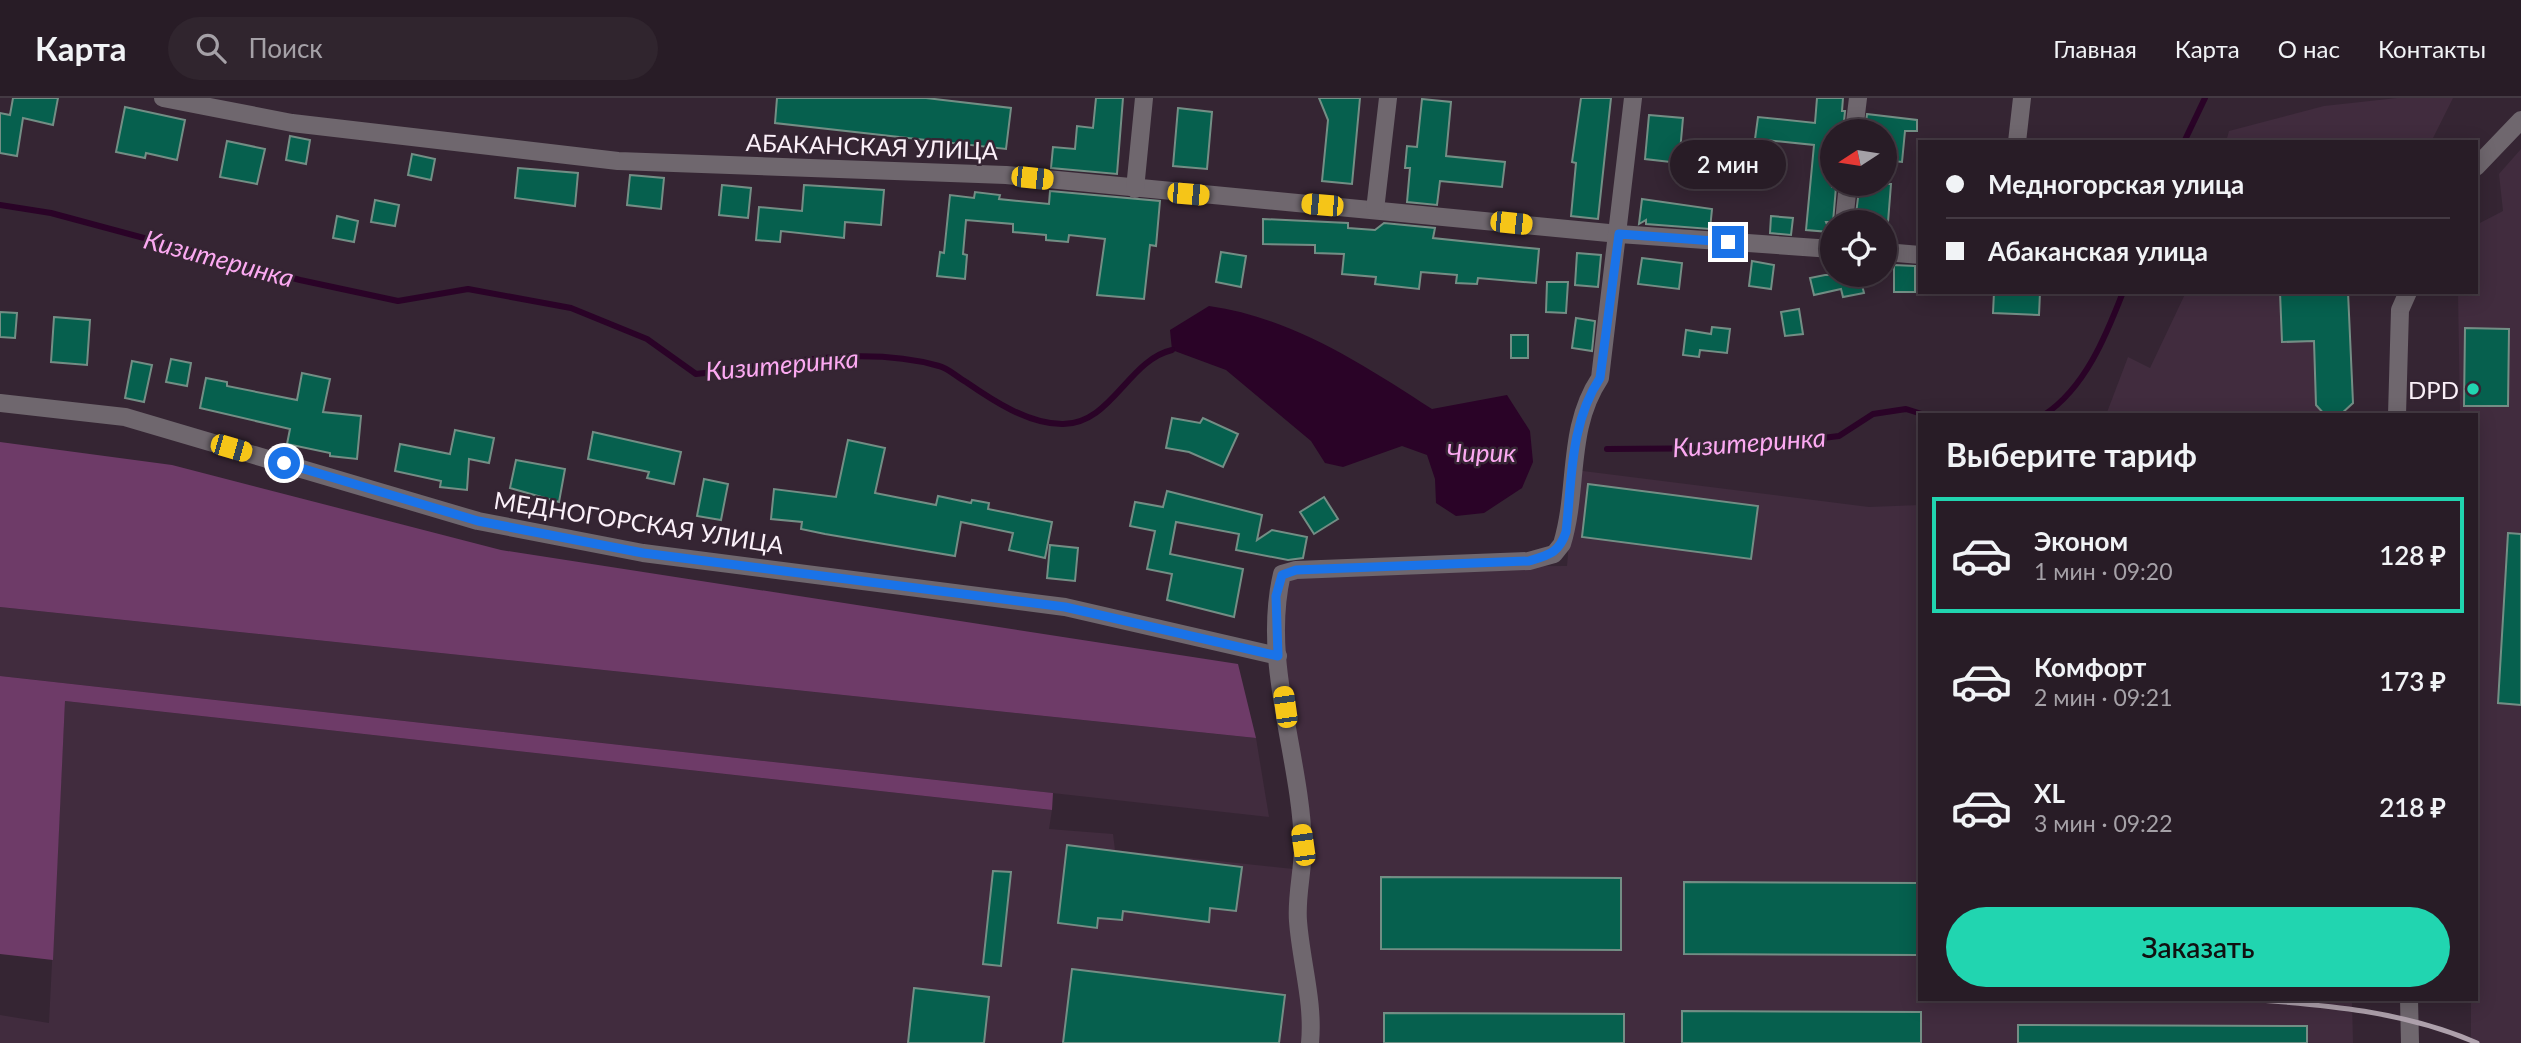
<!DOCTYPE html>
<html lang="ru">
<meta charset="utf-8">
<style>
:root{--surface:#281c26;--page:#30252e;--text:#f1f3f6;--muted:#a5a1a7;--line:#443a43;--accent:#21d5b0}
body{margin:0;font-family:Lato,sans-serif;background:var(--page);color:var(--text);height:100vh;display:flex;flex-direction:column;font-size:26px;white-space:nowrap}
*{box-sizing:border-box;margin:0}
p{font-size:23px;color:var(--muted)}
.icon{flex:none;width:38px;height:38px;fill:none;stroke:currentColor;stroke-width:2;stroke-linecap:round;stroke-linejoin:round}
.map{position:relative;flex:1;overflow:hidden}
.drawer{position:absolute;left:1918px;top:315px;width:560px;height:588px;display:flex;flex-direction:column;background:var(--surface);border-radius:0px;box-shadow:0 4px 18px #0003,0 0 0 2px var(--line)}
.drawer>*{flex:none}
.guide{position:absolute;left:1918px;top:42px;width:560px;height:154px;border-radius:0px;box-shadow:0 4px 18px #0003,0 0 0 2px var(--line);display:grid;align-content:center;height:154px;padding:0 28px;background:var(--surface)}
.needle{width:46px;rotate:258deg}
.fabs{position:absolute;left:1820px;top:21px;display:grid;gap:14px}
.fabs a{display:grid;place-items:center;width:77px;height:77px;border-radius:50%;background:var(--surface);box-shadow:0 4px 18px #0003,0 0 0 2px var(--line);font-size:35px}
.end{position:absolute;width:32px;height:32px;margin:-16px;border:9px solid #1a73e8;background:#fff;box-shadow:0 0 0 4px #fff}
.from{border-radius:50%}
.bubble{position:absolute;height:49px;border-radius:24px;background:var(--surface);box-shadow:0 4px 18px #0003,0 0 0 2px var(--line);font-size:23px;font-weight:600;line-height:49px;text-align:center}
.car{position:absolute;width:21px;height:42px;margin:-21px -10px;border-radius:9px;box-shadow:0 0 5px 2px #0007;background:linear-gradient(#f5c518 24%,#345 0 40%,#f5c518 0 76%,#345 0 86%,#f5c518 0)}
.guide b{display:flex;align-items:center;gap:24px;height:66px;font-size:26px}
.guide b+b{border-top:2px solid var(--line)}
.guide i{width:18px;height:18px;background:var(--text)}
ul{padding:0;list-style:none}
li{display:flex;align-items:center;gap:21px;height:116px;margin:0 14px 10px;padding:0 14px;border:4px solid transparent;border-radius:0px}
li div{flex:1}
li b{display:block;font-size:26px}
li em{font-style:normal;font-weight:600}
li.selected{border-color:var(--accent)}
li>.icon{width:63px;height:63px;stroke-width:1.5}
h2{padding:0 28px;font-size:32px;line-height:84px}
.action{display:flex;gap:14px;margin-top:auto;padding:14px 28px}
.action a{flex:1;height:80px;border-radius:42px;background:var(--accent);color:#111;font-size:28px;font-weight:600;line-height:80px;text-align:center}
header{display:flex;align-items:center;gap:42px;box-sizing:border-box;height:98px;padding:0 35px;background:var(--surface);border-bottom:2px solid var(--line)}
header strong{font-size:33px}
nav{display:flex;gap:38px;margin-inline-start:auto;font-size:24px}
.search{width:490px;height:63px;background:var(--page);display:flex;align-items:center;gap:18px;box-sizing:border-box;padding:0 24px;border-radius:38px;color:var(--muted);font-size:26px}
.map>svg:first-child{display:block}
</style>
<header>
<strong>Карта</strong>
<div class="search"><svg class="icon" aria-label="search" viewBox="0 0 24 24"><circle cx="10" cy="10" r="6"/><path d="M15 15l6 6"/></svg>Поиск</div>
<nav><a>Главная</a><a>Карта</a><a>О нас</a><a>Контакты</a></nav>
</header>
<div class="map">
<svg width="2521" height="945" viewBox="0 0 2521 945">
<rect width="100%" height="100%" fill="#352533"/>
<!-- built -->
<g fill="#412c3e">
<polygon points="2397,0 2453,0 2431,44 2226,44 2229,33 2324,8"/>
<polygon points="2521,51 2521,945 2471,945 2471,901 2476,901 2476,317 2460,317 2458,194 2476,194 2476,127 2503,113 2499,76"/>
<polygon points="2186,194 2335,194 2338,317 2106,317 2128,259 2150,270"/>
<polygon points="1575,372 1869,409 1920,407 1920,901 2352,901 2353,945 0,945 0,917 49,925 65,603 1052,712 1049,731 1113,736 1115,752 1303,772 1270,493 1307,470 1567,468"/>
<polygon points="0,509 1256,640 1269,719 0,578"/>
</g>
<!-- green -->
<g fill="#6e3b68">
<polygon points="0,344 172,367 501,452 1238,566 1256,640 0,509"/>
<polygon points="0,578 1053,695 1052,712 65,603 53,862 0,856"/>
</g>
<!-- water -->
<path fill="#2a0327" d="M1209 208C1293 220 1362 266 1432 311L1507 297 1530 333 1533 364 1522 390 1484 415 1456 418 1436 405 1435 381 1427 357 1402 348 1343 369 1325 365 1311 343 1226 272 1172 252 1170 232Z"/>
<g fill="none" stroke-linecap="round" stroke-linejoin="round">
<!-- stream -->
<g stroke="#2a0327" stroke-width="6">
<polyline points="2184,44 2205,0"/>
<path d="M0 107 51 115 300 182 398 203 468 191 571 210 647 241 696 276C774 267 862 246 939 268 948 270 957 279 966 284 992 302 1028 326 1062 326 1111 327 1128 262 1172 252"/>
<path d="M2044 317C2085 290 2106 238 2123 194"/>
<polyline points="1607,351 1741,350 1839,338 1873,316 1906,311 1925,317"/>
</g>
</g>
<!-- building -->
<g fill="#06604e" stroke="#738e85" stroke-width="2">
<polygon points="13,0 58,0 53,27 23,20 17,58 0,55 0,15 10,17"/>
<polygon points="777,0 926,0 1011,10 1006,51 775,25"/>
<polygon points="1096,0 1123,0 1117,76 1051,70 1053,49 1075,51 1077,28 1093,30"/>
<polygon points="1319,0 1360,0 1352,86 1322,83 1328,22"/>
<polygon points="1581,0 1611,0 1598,121 1571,118 1576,65 1572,64"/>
<polygon points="1817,0 1843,0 1842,13 1845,13 1843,33 1832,33 1832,89 1836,89 1833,124 1826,124 1830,134 1806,132 1814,47 1755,41 1758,19 1815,25"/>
<polygon points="1422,1 1451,4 1446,58 1505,64 1502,89 1440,83 1437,107 1407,104 1410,70 1405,70 1407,48 1417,49"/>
<polygon points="125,9 185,22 177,62 146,55 145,60 116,54"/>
<polygon points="1178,10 1212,14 1207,71 1173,68"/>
<polygon points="1867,16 1917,22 1917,33 1905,33 1902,64 1885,62 1885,33 1865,33"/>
<polygon points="1649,17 1683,20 1679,65 1645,61"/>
<polygon points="290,38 310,42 306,66 286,62"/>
<polygon points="227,43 265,51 257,86 220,79"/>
<polygon points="412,56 435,61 431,82 408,77"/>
<polygon points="518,70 578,75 575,108 515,100"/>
<polygon points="630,77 664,80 661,111 627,107"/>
<polygon points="1864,86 1891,86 1888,124 1855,124 1859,92 1863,92"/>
<polygon points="722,87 751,90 748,120 719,117"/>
<polygon points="804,87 884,92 881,127 845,124 844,140 781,133 780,144 756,142 759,109 802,113"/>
<polygon points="1050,93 1160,103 1156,148 1150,147 1144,201 1097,197 1105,141 1069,137 1068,144 1046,142 1046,137 1013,134 1013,126 966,122 963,156 967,157 965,181 937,178 940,154 944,155 950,97 974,100 975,94 1000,97 999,101 1049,106"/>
<polygon points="1642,101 1712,111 1710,131 1646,126 1646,122 1639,126"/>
<polygon points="375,102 399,107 395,128 371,124"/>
<polygon points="337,118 358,123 354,144 333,140"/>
<polygon points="1771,118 1793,120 1791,137 1770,135"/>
<polygon points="1263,121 1348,125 1348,130 1375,132 1384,125 1435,130 1433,140 1539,151 1536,185 1478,180 1477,186 1456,185 1457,177 1421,174 1419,191 1375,186 1376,179 1342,176 1344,156 1315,155 1315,147 1263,146"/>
<polygon points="1221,154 1246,158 1241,189 1216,184"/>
<polygon points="1577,155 1601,157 1598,189 1575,187"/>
<polygon points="1642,160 1682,165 1679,191 1638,186"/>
<polygon points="1752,163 1774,167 1771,191 1749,188"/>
<polygon points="1894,167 1915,168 1915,194 1894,194"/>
<polygon points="1825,177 1872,177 1873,184 1862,187 1864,195 1843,199 1841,191 1814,197 1810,180"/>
<polygon points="1547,184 1568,184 1566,215 1546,214"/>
<polygon points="1994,194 2040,194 2039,217 1993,215"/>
<polygon points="2280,194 2348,194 2353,305 2340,317 2325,317 2316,307 2314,243 2282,244"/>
<polygon points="1799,211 1803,236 1785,238 1781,214"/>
<polygon points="0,214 17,215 15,240 0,239"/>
<polygon points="54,219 90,222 87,267 51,264"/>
<polygon points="1576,220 1595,223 1592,253 1572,250"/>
<polygon points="1712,229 1730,231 1727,255 1700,252 1699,259 1683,257 1686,232 1711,236"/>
<polygon points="2465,230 2509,231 2508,308 2464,308"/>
<rect x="1511" y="237" width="17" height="23"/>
<polygon points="171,261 191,265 187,288 166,284"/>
<polygon points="132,263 152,267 144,304 125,300"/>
<polygon points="302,275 330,281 323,314 361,318 357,361 330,358 330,355 287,346 290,331 200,310 206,280 227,284 227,288 297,302"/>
<polygon points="1172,320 1200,325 1203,320 1238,336 1223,369 1189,354 1166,350"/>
<polygon points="455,332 494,340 489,365 469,361 467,392 440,389 441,383 395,373 400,346 450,356"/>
<polygon points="593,334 681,354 674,386 647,380 649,374 588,361"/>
<polygon points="848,342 885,350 875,395 936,407 938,398 971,405 972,402 989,405 988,411 1052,424 1045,460 1009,452 1013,435 961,424 955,458 825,436 801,431 802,424 771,421 774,391 836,399"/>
<polygon points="516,362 565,371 559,404 510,390"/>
<polygon points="704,381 728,386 721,422 697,418"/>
<polygon points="1588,386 1758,408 1751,461 1582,439"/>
<polygon points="1167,393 1262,417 1257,442 1272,432 1307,439 1303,460 1288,462 1236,452 1239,436 1176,424 1170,456 1243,471 1234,519 1167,502 1172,476 1147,471 1155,433 1130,428 1135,404 1163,409"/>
<polygon points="1324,399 1338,421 1314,436 1300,414"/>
<polygon points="2508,435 2521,436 2521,607 2498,605"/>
<polygon points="1050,447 1078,450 1075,483 1047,480"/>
<polygon points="1067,747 1242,769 1236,813 1210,810 1209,824 1123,813 1122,822 1098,820 1097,830 1058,825"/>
<polygon points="993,773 1011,774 1001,868 983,866"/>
<polygon points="1381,779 1621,780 1621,852 1381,851"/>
<polygon points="1684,784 1920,785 1920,857 1684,856"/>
<polygon points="1072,871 1285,897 1279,945 1063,945"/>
<polygon points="914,890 989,899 984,945 908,945"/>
<polygon points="1682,913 1921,914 1921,945 1682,945"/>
<polygon points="1384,915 1624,916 1624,945 1384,945"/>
<polygon points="2018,927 2307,928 2307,945 2018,945"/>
</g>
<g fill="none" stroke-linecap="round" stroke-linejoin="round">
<!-- street -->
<g stroke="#6f676e" stroke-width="18">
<polyline points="163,0 292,25 618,63 1006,77 1619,136 1832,151"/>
<polyline points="1854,33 1858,0"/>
<polyline points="2017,44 2022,0"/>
<polyline points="2476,69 2521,22"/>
<polyline points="1135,91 1144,0"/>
<polyline points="1375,112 1388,0"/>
<polyline points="1844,124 1848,86"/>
<polyline points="1885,154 1920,157"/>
<polyline points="0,305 125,319 478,423 643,455 1065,509 1278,558"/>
<polyline points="2397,317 2400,212 2408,194"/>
<polyline points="2409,901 2410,945"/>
<path d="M1310 945C1314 904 1301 864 1298 823 1296 798 1303 773 1303 748 1301 659 1261 565 1282 476L1296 472 1529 463 1554 456 1562 446C1579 390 1566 331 1600 280L1633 0"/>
</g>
<!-- rail -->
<path stroke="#aea1ac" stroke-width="5" d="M2248 901C2326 907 2404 913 2477 945"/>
</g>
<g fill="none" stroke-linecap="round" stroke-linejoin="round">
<!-- route -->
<path stroke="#1a73e8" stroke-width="9" d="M284 365 478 423 643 455 1065 509 1278 558 1276 498 1282 477 1296 472 1529 463C1549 457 1559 455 1566 434 1572 382 1570 325 1600 280L1619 136 1728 144"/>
</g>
<!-- markers -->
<circle fill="#21d5b0" stroke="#352533" stroke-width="2.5" cx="2473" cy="291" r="7"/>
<g text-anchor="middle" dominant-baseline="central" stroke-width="5" stroke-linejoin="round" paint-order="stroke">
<!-- street labels -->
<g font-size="24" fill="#fbf0f9" stroke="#352533">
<text transform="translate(872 48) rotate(2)">АБАКАНСКАЯ УЛИЦА</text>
<text transform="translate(639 424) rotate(9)">МЕДНОГОРСКАЯ УЛИЦА</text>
</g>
<!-- poi labels -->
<g font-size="24" fill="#fbf0f9" stroke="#352533" text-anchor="end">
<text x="2459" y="291">DPD</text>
</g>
<!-- water labels -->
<g font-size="26" font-style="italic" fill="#fba9f1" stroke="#352533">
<text transform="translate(219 160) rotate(15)">Кизитеринка</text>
<text transform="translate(782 266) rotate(-5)">Кизитеринка</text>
<text transform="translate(1749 344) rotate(-4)">Кизитеринка</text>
<text x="1481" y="354">Чирик</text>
</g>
</g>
</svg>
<div class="fabs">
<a><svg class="needle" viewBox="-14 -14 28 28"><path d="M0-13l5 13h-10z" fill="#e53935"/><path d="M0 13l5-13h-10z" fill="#a5a1a7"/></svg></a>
<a><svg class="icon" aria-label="locate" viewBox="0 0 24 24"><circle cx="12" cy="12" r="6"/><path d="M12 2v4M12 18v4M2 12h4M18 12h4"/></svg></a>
</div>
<i class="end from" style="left:284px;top:365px"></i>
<i class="end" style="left:1728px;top:144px"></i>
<div class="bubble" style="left:1670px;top:42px;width:116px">2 мин</div>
<i class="car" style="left:1032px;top:80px;rotate:96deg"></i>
<i class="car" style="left:1188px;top:96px;rotate:95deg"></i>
<i class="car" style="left:1322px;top:107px;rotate:275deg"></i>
<i class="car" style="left:1511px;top:125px;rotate:96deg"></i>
<i class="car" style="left:231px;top:350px;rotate:106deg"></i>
<i class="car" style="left:1285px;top:609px;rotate:352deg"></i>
<i class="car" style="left:1303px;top:747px;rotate:352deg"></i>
<div class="guide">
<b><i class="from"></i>Медногорская улица</b>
<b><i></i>Абаканская улица</b>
</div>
<section class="drawer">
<h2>Выберите тариф</h2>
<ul>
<li class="selected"><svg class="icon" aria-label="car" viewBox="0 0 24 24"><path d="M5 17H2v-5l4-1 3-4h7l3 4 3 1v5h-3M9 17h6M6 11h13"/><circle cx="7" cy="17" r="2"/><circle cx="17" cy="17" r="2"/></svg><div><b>Эконом</b><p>1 мин · 09:20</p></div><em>128 ₽</em></li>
<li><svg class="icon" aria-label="car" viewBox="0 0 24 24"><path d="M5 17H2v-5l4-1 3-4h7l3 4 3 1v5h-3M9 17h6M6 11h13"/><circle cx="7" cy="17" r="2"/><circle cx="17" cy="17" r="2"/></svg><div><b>Комфорт</b><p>2 мин · 09:21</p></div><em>173 ₽</em></li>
<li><svg class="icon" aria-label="car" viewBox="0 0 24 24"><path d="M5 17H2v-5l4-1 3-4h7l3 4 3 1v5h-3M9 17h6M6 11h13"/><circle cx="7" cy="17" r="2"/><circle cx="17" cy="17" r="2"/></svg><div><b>XL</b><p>3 мин · 09:22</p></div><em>218 ₽</em></li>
</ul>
<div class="action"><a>Заказать</a></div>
</section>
</div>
